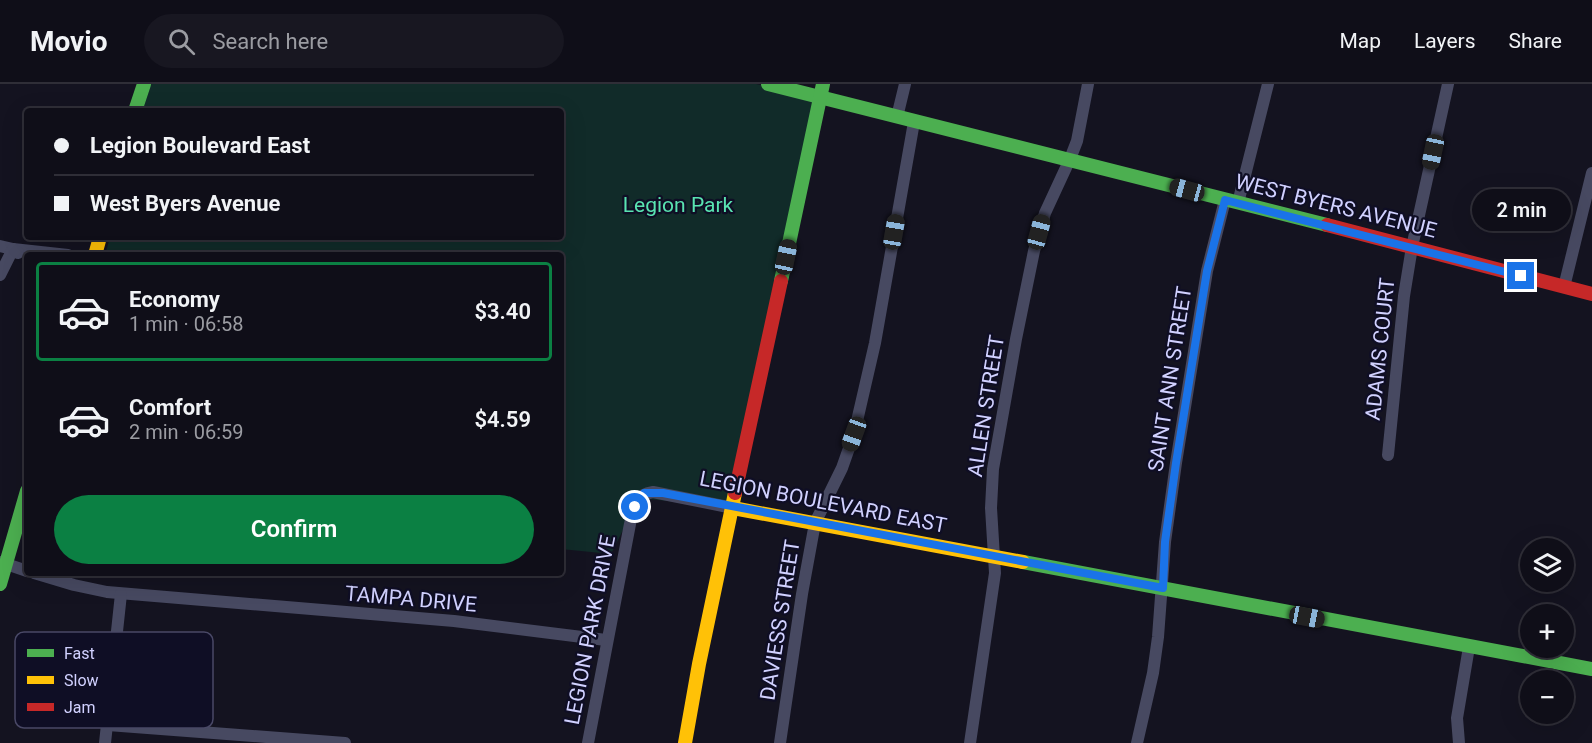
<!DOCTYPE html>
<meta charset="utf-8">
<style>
:root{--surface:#0f0e18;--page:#181721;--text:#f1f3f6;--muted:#9b9ca2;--line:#2f2e37;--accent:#0b8043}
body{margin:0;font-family:Roboto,sans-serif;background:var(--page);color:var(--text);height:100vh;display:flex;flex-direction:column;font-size:22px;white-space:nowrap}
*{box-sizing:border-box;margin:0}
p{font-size:20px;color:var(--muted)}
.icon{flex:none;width:33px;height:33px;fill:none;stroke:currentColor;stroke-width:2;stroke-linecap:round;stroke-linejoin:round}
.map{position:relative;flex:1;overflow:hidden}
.sheet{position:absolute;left:24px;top:168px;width:540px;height:324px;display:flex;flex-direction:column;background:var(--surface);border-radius:6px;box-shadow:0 6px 24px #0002,0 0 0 2px var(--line)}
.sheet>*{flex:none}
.hud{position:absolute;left:24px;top:24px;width:540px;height:132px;border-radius:6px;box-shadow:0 6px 24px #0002,0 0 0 2px var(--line);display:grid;align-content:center;height:132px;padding:0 30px;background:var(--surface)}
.controls{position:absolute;left:1520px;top:454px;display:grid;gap:12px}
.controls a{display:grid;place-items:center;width:54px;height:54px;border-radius:50%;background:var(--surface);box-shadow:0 6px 24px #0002,0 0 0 2px var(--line);font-size:30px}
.end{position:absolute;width:27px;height:27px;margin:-14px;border:8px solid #1a73e8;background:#fff;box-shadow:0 0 0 3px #fff}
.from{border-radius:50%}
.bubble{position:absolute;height:42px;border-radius:21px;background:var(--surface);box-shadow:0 6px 24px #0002,0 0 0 2px var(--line);font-size:20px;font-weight:600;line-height:42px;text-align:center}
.car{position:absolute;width:18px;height:36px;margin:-18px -9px;border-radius:8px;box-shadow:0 0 4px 2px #0007;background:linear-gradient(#222 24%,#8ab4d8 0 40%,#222 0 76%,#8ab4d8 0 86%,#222 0)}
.hud b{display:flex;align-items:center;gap:21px;height:57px;font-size:22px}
.hud b+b{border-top:2px solid var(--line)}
.hud i{width:15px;height:15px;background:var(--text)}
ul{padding:10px 0 0;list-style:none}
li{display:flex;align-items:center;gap:18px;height:99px;margin:0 12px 9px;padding:0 18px;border:3px solid transparent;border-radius:6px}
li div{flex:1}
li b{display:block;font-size:22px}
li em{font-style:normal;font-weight:600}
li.active{border-color:var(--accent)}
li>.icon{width:54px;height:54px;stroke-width:1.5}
.action{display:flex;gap:12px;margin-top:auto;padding:12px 30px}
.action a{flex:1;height:69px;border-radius:36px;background:var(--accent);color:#fff;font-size:24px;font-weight:600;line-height:69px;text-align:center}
header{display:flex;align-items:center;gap:36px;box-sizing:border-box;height:84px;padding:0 30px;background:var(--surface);border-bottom:2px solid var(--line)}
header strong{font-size:28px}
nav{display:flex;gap:33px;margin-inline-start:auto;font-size:21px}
.search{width:420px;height:54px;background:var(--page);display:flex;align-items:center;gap:15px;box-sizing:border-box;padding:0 21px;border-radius:33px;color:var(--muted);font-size:22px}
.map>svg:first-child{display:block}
</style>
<header>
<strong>Movio</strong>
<div class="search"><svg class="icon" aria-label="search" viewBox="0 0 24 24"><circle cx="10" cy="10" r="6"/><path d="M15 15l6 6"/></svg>Search here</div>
<nav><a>Map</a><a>Layers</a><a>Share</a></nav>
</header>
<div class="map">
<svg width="1592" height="659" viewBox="0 0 1592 659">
<rect width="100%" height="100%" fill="#141320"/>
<!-- green -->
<polygon fill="#112b29" points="148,0 756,0 820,14 733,424 639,414 611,470 561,465 561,171 105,171 110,153 561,153 561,27 141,27"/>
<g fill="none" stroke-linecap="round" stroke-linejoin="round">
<!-- street -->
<g stroke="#474961" stroke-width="12">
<polyline points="897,33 905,0"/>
<polyline points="1238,119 1268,0"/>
<polyline points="0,162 13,165 68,171"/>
<polyline points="0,191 13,165 18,169"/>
<polyline points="1564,203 1592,89"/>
<polyline points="1388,371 1404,212 1412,163 1448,0"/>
<polyline points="0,478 27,487"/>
<polyline points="34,489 74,501 107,508 454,537 606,556"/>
<polyline points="108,641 345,659"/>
<polyline points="105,659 121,510"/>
<path d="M588 659 630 440C634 423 634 411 653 408L733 424"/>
<polyline points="780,659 802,510 815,439 842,384 854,350 875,259 914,38"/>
<polyline points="970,659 995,489 991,424 993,385 1016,255 1034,167 1045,129 1070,75 1077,57 1088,0"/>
<polyline points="1137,659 1153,589 1158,553 1165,458 1176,379 1207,187 1225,116"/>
<polyline points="1459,659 1457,634 1469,563"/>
</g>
<!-- fast -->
<g stroke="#4caf50" stroke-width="14">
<polyline points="768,0 1327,141"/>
<polyline points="135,27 144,0"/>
<polyline points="781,197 823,0"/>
<polyline points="1023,478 1592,585"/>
<polyline points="0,500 27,407"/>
</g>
<!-- slow -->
<g stroke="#ffc107" stroke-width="14">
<polyline points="95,171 100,153"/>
<polyline points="733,424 1023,478"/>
<polyline points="685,659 699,580 735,409"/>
</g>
<!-- jam -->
<g stroke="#c62828" stroke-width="14">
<polyline points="1327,141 1592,210"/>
<polyline points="735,409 781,197"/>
</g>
</g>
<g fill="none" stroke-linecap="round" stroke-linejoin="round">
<!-- route -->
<polyline stroke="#1a73e8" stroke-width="8" points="635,423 639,414 644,409 663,409 1163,504 1165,458 1176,379 1207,187 1225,116 1521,192"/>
</g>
<g text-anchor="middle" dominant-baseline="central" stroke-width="4.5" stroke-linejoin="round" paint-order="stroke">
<!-- park labels -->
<g font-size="21" fill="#59e3b1" stroke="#0f0e25">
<text x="678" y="121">Legion Park</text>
</g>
<!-- street labels -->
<g font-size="21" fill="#d1d1ff" stroke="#0f0e25">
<text transform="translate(1336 122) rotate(14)">WEST BYERS AVENUE</text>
<text transform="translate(1380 265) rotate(-84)">ADAMS COURT</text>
<text transform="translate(1170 295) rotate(-81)">SAINT ANN STREET</text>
<text transform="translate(986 322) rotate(-81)">ALLEN STREET</text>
<text transform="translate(823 418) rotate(11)">LEGION BOULEVARD EAST</text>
<text transform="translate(411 515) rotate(5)">TAMPA DRIVE</text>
<text transform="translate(780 536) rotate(-81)">DAVIESS STREET</text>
<text transform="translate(590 546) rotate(-79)">LEGION PARK DRIVE</text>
</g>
</g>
<!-- legend -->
<rect x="15" y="548" width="198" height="96" rx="9" fill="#0f0e25" stroke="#494866" stroke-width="1.5"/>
<rect x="27" y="565" width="27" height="8" fill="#4caf50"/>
<rect x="27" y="592" width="27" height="8" fill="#ffc107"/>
<rect x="27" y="619" width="27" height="8" fill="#c62828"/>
<g font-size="16" fill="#d1d1ff">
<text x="64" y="575">Fast</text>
<text x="64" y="602">Slow</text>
<text x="64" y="629">Jam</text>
</g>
</svg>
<div class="controls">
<a><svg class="icon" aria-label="layers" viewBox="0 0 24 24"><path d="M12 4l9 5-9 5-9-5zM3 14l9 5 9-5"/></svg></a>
<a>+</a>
<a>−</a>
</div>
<i class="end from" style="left:635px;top:423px"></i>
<i class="end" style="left:1521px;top:192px"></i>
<div class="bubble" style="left:1472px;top:105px;width:99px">2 min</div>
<i class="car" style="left:1433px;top:68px;rotate:192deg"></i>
<i class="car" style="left:1187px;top:106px;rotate:285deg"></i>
<i class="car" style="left:894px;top:148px;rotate:10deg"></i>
<i class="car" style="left:1039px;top:148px;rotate:15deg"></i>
<i class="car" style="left:786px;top:173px;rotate:12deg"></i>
<i class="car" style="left:854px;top:350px;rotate:200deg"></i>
<i class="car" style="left:1307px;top:533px;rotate:101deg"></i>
<div class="hud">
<b><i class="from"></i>Legion Boulevard East</b>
<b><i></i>West Byers Avenue</b>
</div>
<section class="sheet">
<ul>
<li class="active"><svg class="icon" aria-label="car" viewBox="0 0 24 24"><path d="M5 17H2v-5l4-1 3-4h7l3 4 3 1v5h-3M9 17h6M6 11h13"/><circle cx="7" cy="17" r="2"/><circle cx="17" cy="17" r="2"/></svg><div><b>Economy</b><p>1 min · 06:58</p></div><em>$3.40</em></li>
<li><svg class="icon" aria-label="car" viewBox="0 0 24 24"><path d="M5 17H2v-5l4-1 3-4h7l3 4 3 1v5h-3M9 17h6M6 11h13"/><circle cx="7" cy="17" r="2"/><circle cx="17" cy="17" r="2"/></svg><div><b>Comfort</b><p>2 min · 06:59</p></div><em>$4.59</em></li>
</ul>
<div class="action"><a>Confirm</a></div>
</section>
</div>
